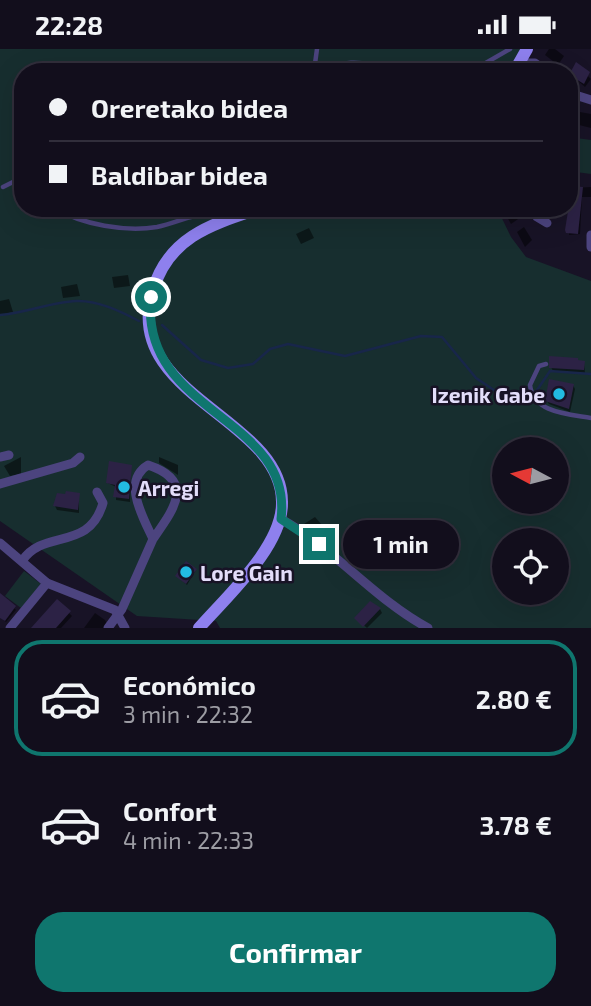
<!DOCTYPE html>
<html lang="es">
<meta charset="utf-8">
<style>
:root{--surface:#120e1c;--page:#1f1c29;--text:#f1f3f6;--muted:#9c9ca3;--line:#312e3b;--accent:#0f766e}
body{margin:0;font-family:"Exo 2",sans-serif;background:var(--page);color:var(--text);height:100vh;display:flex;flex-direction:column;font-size:26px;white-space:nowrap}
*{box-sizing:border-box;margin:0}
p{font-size:23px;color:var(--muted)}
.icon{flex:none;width:38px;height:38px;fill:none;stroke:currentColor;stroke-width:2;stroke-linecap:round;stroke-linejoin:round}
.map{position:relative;height:579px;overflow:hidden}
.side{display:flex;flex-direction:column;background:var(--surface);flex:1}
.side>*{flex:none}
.hud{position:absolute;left:14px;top:14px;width:564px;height:154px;border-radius:28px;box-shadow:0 7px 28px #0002,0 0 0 2px var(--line);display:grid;align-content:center;height:154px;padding:0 35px;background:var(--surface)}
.needle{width:46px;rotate:277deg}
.fabs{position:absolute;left:492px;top:388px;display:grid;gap:14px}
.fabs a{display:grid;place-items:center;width:77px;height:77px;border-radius:50%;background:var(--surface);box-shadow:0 7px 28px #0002,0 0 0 2px var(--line);font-size:35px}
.end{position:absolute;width:32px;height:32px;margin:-16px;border:9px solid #0f766e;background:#fff;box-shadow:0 0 0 4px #fff}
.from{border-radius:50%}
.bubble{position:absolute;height:49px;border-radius:24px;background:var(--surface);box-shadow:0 7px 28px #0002,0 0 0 2px var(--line);font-size:23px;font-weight:700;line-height:49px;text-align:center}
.hud b{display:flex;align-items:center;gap:24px;height:66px;font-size:26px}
.hud b+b{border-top:2px solid var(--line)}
.hud i{width:18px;height:18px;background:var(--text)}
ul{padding:12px 0 0;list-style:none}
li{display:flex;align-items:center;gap:21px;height:116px;margin:0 14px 10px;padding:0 21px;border:4px solid transparent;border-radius:28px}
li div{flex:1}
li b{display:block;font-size:26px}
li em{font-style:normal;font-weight:700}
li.active{border-color:var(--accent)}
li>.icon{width:63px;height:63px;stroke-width:1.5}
.cta{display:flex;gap:14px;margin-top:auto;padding:14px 35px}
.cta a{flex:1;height:80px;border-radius:28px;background:var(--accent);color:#fff;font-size:28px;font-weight:700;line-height:80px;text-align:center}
.status{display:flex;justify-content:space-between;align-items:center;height:49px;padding:0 35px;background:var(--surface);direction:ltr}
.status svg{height:19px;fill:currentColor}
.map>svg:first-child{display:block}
</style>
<div class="status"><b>22:28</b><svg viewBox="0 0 49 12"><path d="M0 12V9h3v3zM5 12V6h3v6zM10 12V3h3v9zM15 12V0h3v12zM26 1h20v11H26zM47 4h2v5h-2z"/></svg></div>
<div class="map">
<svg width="591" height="579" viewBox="0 0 591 579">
<rect width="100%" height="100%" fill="#181326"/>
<!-- green -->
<g fill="#172e2f" fill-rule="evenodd">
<path d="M0 0H527L514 23H23V159H497L511 188 526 208 591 232V579H220L216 572 137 567 0 472ZM504 401H556V453H504ZM504 492H556V544H504Z"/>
<polygon points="569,88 591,91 591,125 569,122"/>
<polygon points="24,522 41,535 21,559 5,547"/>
</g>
<!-- shadow -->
<g fill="#0007">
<polygon points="549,0 555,0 564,7 558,16 545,6"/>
<polygon points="576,16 591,30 585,38 570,25"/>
<polygon points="580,63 591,65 591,79 579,76"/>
<polygon points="591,138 591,148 582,148 580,185 569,186 573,139"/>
<polygon points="502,159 517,159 521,168 511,175"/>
<polygon points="524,178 532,191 525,198 517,183"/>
<polygon points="309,179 314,189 301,195 296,185"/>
<polygon points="128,226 130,237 114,239 112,228"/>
<polygon points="77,235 80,247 63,249 61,238"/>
<polygon points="9,250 13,263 0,266 0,252"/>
<polygon points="584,314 585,324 553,322 551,318"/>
<polygon points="573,336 575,340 570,363 549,355 546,351"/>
<polygon points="21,408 21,425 10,427 4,417"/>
<polygon points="159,408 178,416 178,426 159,414"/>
<polygon points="131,418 130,453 116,451 116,438 108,434"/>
<polygon points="79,446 79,464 57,461 55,457"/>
<polygon points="315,468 322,476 316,485 304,475"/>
<polygon points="373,482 383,497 363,511 353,496"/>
<polygon points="196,521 187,536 177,527"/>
<polygon points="6,551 16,561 6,573 0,568 0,558"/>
<polygon points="57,552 72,567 61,579 33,579"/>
<polygon points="380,560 382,564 367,579 356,569"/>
<polygon points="95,564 105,571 107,575 104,579 84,579"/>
</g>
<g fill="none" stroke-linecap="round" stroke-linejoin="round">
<!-- stream -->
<g stroke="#18264a" stroke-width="2.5">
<path d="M0 266C26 264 51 253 76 252 97 251 120 262 139 272"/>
<polyline points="162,276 201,311 228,319 253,315 270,300 288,295 345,307 421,287 442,288 476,329 513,354 520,352"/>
<polyline points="535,344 550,322 591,325"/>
</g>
</g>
<!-- building -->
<g fill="#2c2245">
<polygon points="576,13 590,23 584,35 569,26"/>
<polygon points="572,137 583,138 578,185 566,184 565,181"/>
<polygon points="549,307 578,309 578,311 585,312 584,321 549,319"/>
<polygon points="549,330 574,335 569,360 545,352"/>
<polygon points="109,412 132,416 129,450 113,448 115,436 106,434"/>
<polygon points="66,442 80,444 78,461 53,457 57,444 65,445"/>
<polygon points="373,479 382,492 360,508 351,495"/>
<polygon points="186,512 197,520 186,535 175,527"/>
<polygon points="0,544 16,557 5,572 0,569"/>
<polygon points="57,550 71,562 56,579 31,579"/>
<polygon points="370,552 381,559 363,578 354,569"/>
</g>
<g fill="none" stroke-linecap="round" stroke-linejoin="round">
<!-- lane -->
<g stroke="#4c447f" stroke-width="4.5">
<path d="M314 22C338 15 361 7 383 23"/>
<polyline points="314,22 317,0"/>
<polyline points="470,23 510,0"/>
<polyline points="3,138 23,128"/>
<path d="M55 159C82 176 126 183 157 178 177 174 194 164 215 164L221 171"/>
<path d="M546 315 539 317 530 336C533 364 568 365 591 369"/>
</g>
<!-- street -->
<g stroke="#4c447f" stroke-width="9">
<polyline points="519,14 535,14 547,23"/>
<polyline points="569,44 591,51"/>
<polyline points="532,159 537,168 547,174"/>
<polyline points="591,186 591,198"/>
<polyline points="0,408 9,406"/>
<polyline points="0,435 73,414 80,408"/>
<path d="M281 470C335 500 373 549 428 579"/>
<polyline points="0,494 47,534 115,561 125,579"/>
<path d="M22 512C44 479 89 503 103 454L97 443"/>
<polyline points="10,579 47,534"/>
<path d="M108 579 122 560 153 490C144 470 121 432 148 416 196 432 174 460 153 490"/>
</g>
<!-- secondary -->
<g stroke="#8e80ee" stroke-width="12">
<polyline points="514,23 527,0"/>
<path d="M199 579C227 547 283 497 282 453 282 368 120 347 153 241 169 187 213 175 261 159"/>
</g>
</g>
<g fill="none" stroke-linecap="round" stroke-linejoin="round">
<!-- route -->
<path stroke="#0f766e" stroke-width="9" d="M151 248C139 365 294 367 281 470L319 495"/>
</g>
<!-- markers -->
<g fill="#22bbe1" stroke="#181326" stroke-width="2.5">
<circle cx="559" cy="345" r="7"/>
<circle cx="124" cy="438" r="7"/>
<circle cx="186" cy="523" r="7"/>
</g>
<g text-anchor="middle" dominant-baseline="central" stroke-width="5" stroke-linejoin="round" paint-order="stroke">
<!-- poi labels -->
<g font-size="21" font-weight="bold" fill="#e3ddfa" stroke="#181326" text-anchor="start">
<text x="545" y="345" text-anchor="end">Izenik Gabe</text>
<text x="138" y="438">Arregi</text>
<text x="200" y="523">Lore Gain</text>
</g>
</g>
</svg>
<div class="fabs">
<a><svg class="needle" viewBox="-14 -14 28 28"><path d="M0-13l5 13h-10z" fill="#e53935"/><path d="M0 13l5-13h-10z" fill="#9c9ca3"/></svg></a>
<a><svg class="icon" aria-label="locate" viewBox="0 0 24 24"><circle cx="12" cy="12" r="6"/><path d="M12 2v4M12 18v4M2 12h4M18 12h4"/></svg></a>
</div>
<i class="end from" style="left:151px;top:248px"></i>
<i class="end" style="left:319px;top:495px"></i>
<div class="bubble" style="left:343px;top:471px;width:116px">1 min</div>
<div class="hud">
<b><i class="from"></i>Oreretako bidea</b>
<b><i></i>Baldibar bidea</b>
</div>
</div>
<section class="side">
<ul>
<li class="active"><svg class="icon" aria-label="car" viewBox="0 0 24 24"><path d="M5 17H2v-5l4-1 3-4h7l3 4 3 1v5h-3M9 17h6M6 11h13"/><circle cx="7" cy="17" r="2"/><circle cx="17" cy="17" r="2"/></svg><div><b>Económico</b><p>3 min · 22:32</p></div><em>2.80 €</em></li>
<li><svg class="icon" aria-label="car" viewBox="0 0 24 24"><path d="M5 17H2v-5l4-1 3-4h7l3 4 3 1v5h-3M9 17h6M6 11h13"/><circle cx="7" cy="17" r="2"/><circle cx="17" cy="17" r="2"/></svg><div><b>Confort</b><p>4 min · 22:33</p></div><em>3.78 €</em></li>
</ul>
<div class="cta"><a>Confirmar</a></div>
</section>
